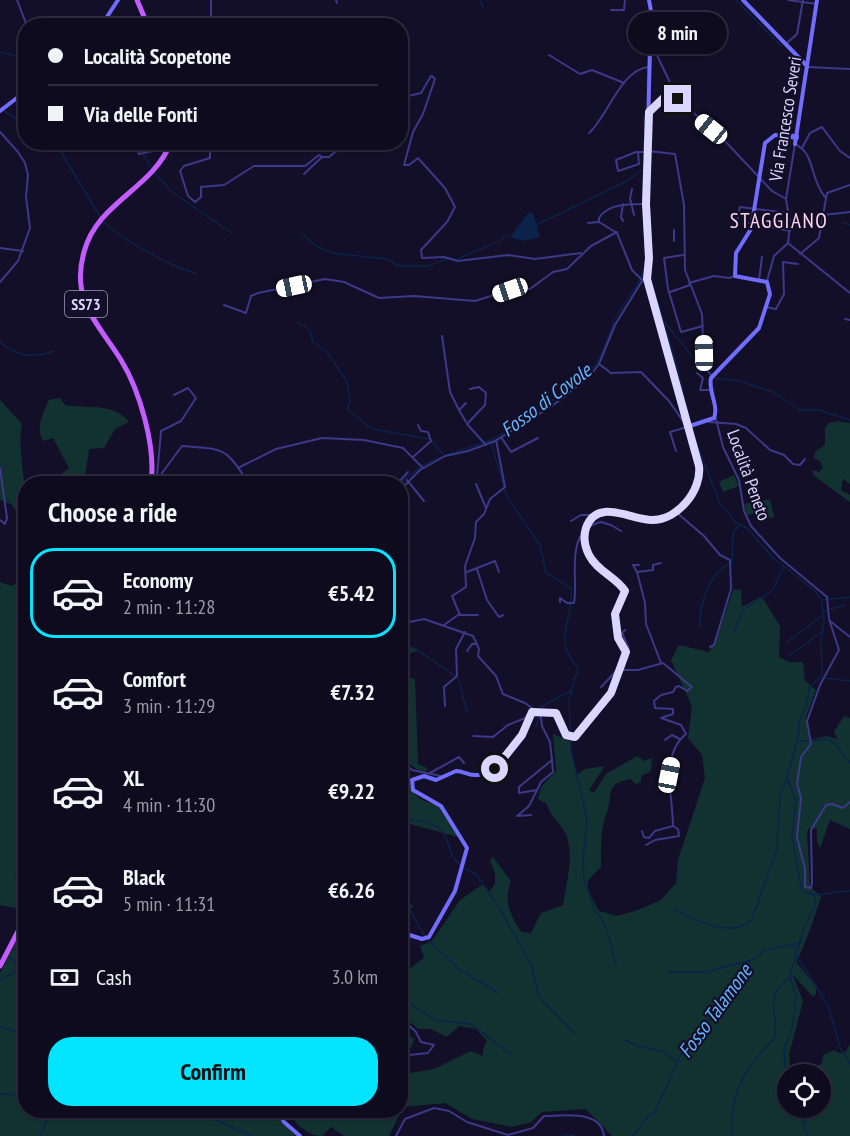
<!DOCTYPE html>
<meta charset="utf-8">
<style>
:root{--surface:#0e0b1e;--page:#1c192b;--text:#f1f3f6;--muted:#9b9ba4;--line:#2e2b3c;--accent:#02e4ff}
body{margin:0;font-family:"PT Sans Narrow",sans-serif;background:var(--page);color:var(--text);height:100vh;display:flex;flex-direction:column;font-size:22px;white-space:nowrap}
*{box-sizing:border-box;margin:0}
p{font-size:20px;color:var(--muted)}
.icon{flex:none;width:33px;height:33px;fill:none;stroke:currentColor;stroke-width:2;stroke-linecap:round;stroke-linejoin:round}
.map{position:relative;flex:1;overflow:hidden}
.panel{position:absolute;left:18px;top:476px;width:390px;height:642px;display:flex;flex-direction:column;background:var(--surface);border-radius:24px;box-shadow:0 2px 4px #0004,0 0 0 2px var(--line)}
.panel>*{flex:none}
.guide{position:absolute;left:18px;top:18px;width:390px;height:132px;border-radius:24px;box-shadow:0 2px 4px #0004,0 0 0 2px var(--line);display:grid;align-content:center;height:132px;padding:0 30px;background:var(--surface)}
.fabs{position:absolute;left:777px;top:1064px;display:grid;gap:12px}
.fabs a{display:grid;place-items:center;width:54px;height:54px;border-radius:50%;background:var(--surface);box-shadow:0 2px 4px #0004,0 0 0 2px var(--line);font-size:30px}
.end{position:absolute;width:27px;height:27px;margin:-14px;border:8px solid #dbd6ff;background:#111;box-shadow:0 0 0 3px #111}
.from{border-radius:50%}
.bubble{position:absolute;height:42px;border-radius:21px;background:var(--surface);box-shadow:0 2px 4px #0004,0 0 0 2px var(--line);font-size:20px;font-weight:700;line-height:42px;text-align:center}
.car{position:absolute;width:18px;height:36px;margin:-18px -9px;border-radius:8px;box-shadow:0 0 4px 2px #0007;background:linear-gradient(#fff 24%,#345 0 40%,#fff 0 76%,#345 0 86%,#fff 0)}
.guide b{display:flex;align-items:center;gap:21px;height:57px;font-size:22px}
.guide b+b{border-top:2px solid var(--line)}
.guide i{width:15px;height:15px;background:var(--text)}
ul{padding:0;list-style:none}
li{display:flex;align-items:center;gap:18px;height:90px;margin:0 12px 9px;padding:0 18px;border:3px solid transparent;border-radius:24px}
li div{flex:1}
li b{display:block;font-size:22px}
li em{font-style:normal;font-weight:700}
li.on{border-color:var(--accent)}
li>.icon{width:54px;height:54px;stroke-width:1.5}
h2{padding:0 30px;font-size:27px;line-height:72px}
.pay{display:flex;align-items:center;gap:15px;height:66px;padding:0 30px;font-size:22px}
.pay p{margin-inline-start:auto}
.primary-button{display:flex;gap:12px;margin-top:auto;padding:12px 30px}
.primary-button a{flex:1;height:69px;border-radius:24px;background:var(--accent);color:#111;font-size:24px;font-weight:700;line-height:69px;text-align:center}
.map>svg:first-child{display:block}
</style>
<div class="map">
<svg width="850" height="1136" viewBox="0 0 850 1136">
<rect width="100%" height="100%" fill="#130f28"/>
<!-- green -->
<g fill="#123231">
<path d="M60 398 65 405C87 409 113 402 129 422L115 429 104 448 89 449 84 483H56L55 479 69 468 53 438 43 441C36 426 42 415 49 400Z"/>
<path d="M0 400 22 424C16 456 30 491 25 524L11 504 0 500Z"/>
<polygon points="837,421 850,423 850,484 843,479 841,490 850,495 850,502 813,475 813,470 819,472 823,468 820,461 814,458 815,452 825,445 825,428 829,423"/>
<polygon points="734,475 739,486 723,492 719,482"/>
<polygon points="770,499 774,517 759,520 757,513 747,515 744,504"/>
<polygon points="25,577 26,905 20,909 0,905 0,582 12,586"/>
<path d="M741 589 742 607 760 597 764 600 780 626 779 657 789 662H803L805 681 816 690 806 717 809 740 827 736 837 739 834 732 844 716 850 718V829L830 820 820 848 817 842V829L809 828 807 832 810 887 821 896C818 908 802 953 796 962L816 986V994L813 997 793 975 803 1001 789 1055 790 1068 796 1074H788V1107H820V1074H808L822 1063 823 1055 834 1050 840 1053 846 1051 850 1044V1136H612L586 1109 542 1112 531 1122 512 1127 472 1119 445 1103 403 1107 389 1136H344L331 1127 322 1136C307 1136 295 1123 287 1110H400L401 1083 404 1074 434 1069 471 1051 483 1056V1049L487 1041 476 1029 459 1026 447 1037 431 1029H418L403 1016 401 975 424 958 420 946 432 941 460 900 482 885 490 891 495 884V873L490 861 493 857 511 881C503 903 510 913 521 932L531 933 541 913 563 905C566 884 576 850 564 831 558 820 550 816 547 804L538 799 541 787 556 771 553 734 570 741 576 775 585 769 605 766 589 790 594 793 606 774 637 756 644 761 652 758 651 771 641 776V782L635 784 631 779C604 784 614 793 607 812 600 830 601 848 601 867L588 880V890L599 911 617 916 638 910 661 900 676 883 678 860 705 778 702 755 688 738 692 706 671 660 679 645 709 652 717 638 733 590Z"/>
<polygon points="401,643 419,650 408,654 405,661 410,666 405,677 415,679 418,764 427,768 427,771 418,770 408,763 409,748 403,731 400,731 401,718 405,718 406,715 401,709"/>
<polygon points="406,774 412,791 420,799 440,807 458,837 410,824 401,833 400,800"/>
<polygon points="401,891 413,907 401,917"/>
<polygon points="25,924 26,1110 269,1110 296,1136 0,1136 0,973"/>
<polygon points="401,1034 414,1038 412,1046 401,1058"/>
</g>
<!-- water -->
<polygon fill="#0b224b" points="529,212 533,213 540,237 523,241 510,237"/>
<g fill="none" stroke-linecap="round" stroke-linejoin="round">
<!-- stream -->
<g stroke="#0b224b" stroke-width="1.5">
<polyline points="480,0 483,8"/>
<polyline points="736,0 781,46"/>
<polyline points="0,52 26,58"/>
<polyline points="647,86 649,34"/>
<polyline points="4,111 26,125"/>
<polyline points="52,142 61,152 101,218"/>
<polyline points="136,142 151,168"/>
<polyline points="185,142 202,149 204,145 213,143"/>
<polyline points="214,142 252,148"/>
<polyline points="646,148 644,121 647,108"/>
<polyline points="154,172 172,192 233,234"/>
<polyline points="645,177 643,199 646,267"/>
<path d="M104 222C121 239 172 268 196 273"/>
<polyline points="843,222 850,225"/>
<polyline points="536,225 627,181 645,168"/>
<polyline points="302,234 316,246 333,253 386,259 399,266 428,266 447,259"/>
<path d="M455 261C472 249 493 248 509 235"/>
<path d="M649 274 673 353 693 434 720 504 737 523 748 529 773 558 815 591 822 601 824 622 821 641 822 675 809 688 807 704 799 723V733L787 777 796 801 792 836 801 888C813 901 834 890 850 891"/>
<polyline points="298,322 310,330 313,342 328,353 347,382 350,401 347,409 351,412 372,429 430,439 443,454"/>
<polyline points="665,323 705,372"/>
<path d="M0 342C18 356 31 359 54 351"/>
<polyline points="714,378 739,381 773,392 800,410 819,410 850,420"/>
<path d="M490 440 507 496 540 545 546 573 571 588C574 623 551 639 578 668L569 700 571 751 587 818 583 860 584 879 596 912 601 918 609 937 616 965"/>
<path d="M400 485C423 457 457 453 488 441 508 433 584 381 596 364 606 349 609 330 618 314 627 299 641 283 645 266"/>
<polyline points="822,600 850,597"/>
<polyline points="824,611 845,605"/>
<path d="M701 627C697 607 711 569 732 563L733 533 740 524"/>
<polyline points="734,632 743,610 773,590 783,567"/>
<polyline points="400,643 416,649 458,678 467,712"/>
<polyline points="786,643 824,614"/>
<polyline points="790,655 823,631"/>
<polyline points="400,672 401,673"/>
<polyline points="825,678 850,681"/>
<polyline points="536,727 541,707 570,691"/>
<path d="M798 741C835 741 825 730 850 763"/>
<path d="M400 819C414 819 439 822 445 835 451 848 449 856 460 865"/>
<polyline points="464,868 476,874 497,904 531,964 539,997 575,1034"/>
<polyline points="14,872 26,874"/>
<polyline points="400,894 425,936"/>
<path d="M675 910C695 920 733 940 752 919L777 849 780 795 787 779"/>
<polyline points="428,940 459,969 498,993"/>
<polyline points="9,956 20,969 26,970"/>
<polyline points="797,957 828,1005 840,1047 850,1064"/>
<polyline points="668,972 707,972 751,960"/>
<polyline points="0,980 20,969"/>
<polyline points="400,995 420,1011 436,1020 471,1024 510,1054"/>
<polyline points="0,1027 18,1032 26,1037"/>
<polyline points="625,1040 641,1047 661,1051 677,1061"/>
<polyline points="790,1074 785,1066 784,1050 793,1025 796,996 790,976 803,931 816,903 814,895"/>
<polyline points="0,1094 26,1095"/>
<polyline points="800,1107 807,1136"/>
<polyline points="195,1110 251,1136"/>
<polyline points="40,1136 51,1110"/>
<polyline points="564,1136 574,1135"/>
<polyline points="633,1136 648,1116 655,1112 681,1054 703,1027 748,963 766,950 800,943"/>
<path d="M732 1136C730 1109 737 1082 754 1061 761 1052 769 1046 775 1036 778 1010 763 997 790 977"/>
</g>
<!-- street -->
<g stroke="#3c3988" stroke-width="2">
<polyline points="17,0 27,26"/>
<polyline points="211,0 211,26"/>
<polyline points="336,0 337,3"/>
<polyline points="788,0 817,4"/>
<polyline points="611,10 624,10 625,0"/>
<polyline points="651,43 678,99 723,139 772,191 786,199"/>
<polyline points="787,43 797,34 803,0"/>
<polyline points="549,55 580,74 592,70 624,83"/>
<polyline points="808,67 850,69"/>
<polyline points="432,76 435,79 423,114 413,132 404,165 409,165 418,158 445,188 455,207 447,222 421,250 422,258 444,257 458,261 508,255 535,259 581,253"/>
<polyline points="400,98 421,93 431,76"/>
<polyline points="649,112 673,90"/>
<polyline points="0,132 18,152 25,163 28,175 26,197 30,228 18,261 0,282"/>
<path d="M589 133C608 116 621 69 649 67"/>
<polyline points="133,142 139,154 167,148"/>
<polyline points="199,142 210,151 210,158 184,166 180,171 188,196 195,202 201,197 201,187 224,185 254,166 305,166 319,155 322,157"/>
<polyline points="802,148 810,133 822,127 840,151 850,158"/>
<polyline points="649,151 675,154 684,205 685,270 702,314 704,367 712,376"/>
<polyline points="638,152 639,164 618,171 616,160 636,152 647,152"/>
<polyline points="304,174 322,157 329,157 347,142"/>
<polyline points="632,189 630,198 634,215"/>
<polyline points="623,204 621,217 623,221"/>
<polyline points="823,215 850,212"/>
<polyline points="588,223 599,222"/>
<polyline points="749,223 790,231"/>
<polyline points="736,225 740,207 789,213"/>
<polyline points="674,230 674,241"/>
<path d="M788 243 790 223 786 199 795 144C816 154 809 178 825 197"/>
<polyline points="788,243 850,293"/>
<polyline points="0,248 23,251"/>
<polyline points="800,254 819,238 827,193 850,185"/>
<polyline points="683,255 664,258 668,289 681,332 703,326"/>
<path d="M642 280 632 270 617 233 599 222V218C608 203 630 204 646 204"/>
<polyline points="759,280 762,257"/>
<polyline points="767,281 774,256 788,243"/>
<polyline points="689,283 714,276 729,278 735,276"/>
<polyline points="670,292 690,285"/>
<polyline points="224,305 246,313 251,296 258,293 325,279 344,282 379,298 414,296 475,301 513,289 530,289 553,272 567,269 591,246 617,232"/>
<polyline points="766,307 776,309 784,294 783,262 798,264"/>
<polyline points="845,319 850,320"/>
<polyline points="442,336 450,392 459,410"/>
<polyline points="599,364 611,373 641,372 669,401 687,427 670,432 676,451"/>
<polyline points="697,373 703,378 700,390 710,390"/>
<polyline points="470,389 479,387 486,393 485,405 467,424 486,445"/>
<polyline points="466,403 459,410 466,422"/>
<polyline points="715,415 723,447 739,480 744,511 751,526 780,558 827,597 829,619 839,650 820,685 807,721 811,744 801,757 797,784 801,798 797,837 805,869 805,887 811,888 812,883 811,830 826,805 832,804 843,808 850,802"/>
<polyline points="709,422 736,424 746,428 770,450 784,455 793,464 800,465 805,459"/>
<polyline points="501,437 511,452 538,438"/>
<polyline points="413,457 431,441 428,432 421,431 418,425"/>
<polyline points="0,468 7,518 5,524 0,520"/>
<polyline points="238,468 276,449 322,438 364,440 403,448 423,468"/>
<polyline points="407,480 424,501"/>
<polyline points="159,483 157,476 161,431 181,421 196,398 188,388 174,395"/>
<path d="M159 483 162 473 182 446C222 449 226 446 248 483"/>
<polyline points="398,483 408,472"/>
<polyline points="476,484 486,508"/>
<polyline points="400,490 420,470 445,456 468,451 495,441 552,406 589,377 599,364 615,325 647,273"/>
<polyline points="675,511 704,536 720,555 730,560 731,589 714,645 710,647"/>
<polyline points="571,521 581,515 593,515"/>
<polyline points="661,563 653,565 653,570 637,572 645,603 646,624 661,663"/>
<polyline points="477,569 487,600 499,617 503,615"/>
<polyline points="467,572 495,561 499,572"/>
<polyline points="637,572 633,565 639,565"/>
<path d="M560 602V598L567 603H574C579 577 563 531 601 522L611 525 621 531"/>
<polyline points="460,615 452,596 466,587 465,566 475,538 476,522 484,514 490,499 505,487 496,440"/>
<polyline points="830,621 850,637"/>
<polyline points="400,624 424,619 473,636 479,649 478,656 496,676 503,694 525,703 536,711"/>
<polyline points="444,625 458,615 478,615"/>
<polyline points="625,630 622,633 629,649 626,651"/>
<polyline points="467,651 472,644 477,644"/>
<path d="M620 670H638L663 663 692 687 687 691 679 686 676 687 673 692 661 695 654 701 655 708 673 709V714L661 718 681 725 686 734C660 754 673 798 673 826L678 829 679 836 655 840 646 845"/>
<polyline points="601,687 618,669"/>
<polyline points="445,706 444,687 457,676 456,649 465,632"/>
<polyline points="540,712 542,726 550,742 552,760 519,787 519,793 537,790 541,782 553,772 552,760"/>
<polyline points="473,736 493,737 508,725 525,718 532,708"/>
<polyline points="665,740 672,735 680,739"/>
<polyline points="400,759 412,770 441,776"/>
<polyline points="404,763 406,747"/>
<polyline points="430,773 459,757 464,763"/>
<polyline points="531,815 517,816 529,806 537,790"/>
<polyline points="642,831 644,837 649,838 655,831 673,826"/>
<polyline points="400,1017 416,1032 421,1042 434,1045 428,1053 400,1056"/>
<path d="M396 1136 405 1119 434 1108 449 1111 467 1122 508 1135 533 1128 544 1116C563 1116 601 1109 604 1136"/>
</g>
<!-- secondary -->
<g stroke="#716dff" stroke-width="4">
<polyline points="743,0 807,66"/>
<polyline points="101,26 118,0"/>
<polyline points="0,111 26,91"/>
<polyline points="790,137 797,138"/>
<polyline points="795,144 817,0"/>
<path d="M687 427 714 418C719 405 708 392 711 378L759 328 770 294 767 282 735 276 736 253 751 229 765 143 775 135 797 136"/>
<path d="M400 932 422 939 429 937 455 891 467 848 441 806 413 790 412 780 424 776 436 780 456 771C464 771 469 776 478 775 504 773 522 734 531 714L536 711 556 713 568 737H577L587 719 611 693 626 652 618 637 615 613 625 591C616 577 597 572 589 555 584 545 583 534 588 524 602 498 631 520 652 520 678 521 702 490 699 466L647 279 649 258 646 204 651 11 649 0"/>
<polyline points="277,1110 284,1122 300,1136"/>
</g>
<!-- primary -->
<g stroke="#c35dff" stroke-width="5">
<polyline points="137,0 148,26"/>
<path d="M151 483C156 447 140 391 121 360 99 324 70 301 84 252 97 202 153 189 171 142"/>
<polyline points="0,966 26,916"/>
</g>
</g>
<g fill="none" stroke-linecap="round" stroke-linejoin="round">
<!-- route -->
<path stroke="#dbd6ff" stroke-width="8" d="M495 769 522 735 532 712 556 713 566 735 575 737 611 693 626 652 618 638 615 614 625 591C616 577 597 571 589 555 585 547 583 537 586 528 597 497 631 520 652 520 678 520 702 490 699 466L647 279 649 258 646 204 649 112 674 88 678 99"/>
</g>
<g text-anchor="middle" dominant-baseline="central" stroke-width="4.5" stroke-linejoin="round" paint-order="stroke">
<!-- shield labels -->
<rect fill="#130f28" stroke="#9f9abe" stroke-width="1.5" x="65" y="291" width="42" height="26" rx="4.5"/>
<g font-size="16" font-weight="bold" fill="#dbd6ff">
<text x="86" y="304">SS73</text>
</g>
<!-- street labels -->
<g font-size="18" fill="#dbd6ff" stroke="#130f28">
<text transform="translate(785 119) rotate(-81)">Via Francesco Severi</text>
<text transform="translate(749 475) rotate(70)">Località Peneto</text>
</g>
<!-- water labels -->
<g font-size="20" font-style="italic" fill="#64b6ff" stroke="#130f28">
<text transform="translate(546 400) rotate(-37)">Fosso di Covole</text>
<text transform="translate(715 1011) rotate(-54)">Fosso Talamone</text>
</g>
<!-- quarter labels -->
<g font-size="21" letter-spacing="1.5" fill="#ffd8f0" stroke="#130f28">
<text x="779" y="220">STAGGIANO</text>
</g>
</g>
</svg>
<div class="fabs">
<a><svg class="icon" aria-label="locate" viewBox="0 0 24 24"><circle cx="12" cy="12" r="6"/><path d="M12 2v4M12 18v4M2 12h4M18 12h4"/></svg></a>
</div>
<i class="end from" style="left:495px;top:769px"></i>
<i class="end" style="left:678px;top:99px"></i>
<div class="bubble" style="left:628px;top:12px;width:99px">8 min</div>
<i class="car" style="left:711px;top:129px;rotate:309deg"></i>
<i class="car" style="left:294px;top:286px;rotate:258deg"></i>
<i class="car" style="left:510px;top:290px;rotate:251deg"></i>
<i class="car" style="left:704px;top:353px;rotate:359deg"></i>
<i class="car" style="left:669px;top:775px;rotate:11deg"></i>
<div class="guide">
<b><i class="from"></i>Località Scopetone</b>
<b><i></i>Via delle Fonti</b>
</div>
<section class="panel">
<h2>Choose a ride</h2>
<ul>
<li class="on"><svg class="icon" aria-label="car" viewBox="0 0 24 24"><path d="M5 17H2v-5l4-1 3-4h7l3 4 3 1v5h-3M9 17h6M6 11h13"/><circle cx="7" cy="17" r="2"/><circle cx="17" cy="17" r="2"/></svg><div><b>Economy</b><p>2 min · 11:28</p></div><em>€5.42</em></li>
<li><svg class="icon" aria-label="car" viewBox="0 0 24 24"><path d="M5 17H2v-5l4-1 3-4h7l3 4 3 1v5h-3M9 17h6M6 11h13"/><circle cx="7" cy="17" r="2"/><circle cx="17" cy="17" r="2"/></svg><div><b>Comfort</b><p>3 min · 11:29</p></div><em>€7.32</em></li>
<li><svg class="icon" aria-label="car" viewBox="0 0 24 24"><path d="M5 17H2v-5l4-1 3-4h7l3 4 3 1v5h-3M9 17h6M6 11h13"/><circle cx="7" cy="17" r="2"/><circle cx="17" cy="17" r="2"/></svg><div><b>XL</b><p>4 min · 11:30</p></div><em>€9.22</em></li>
<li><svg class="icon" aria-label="car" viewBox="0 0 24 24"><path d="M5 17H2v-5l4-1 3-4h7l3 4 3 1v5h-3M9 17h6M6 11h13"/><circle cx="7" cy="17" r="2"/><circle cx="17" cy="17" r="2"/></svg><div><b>Black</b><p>5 min · 11:31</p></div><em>€6.26</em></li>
</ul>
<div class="pay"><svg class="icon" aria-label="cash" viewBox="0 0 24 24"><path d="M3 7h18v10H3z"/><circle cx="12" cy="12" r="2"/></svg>Cash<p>3.0 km</p></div>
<div class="primary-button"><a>Confirm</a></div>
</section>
</div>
